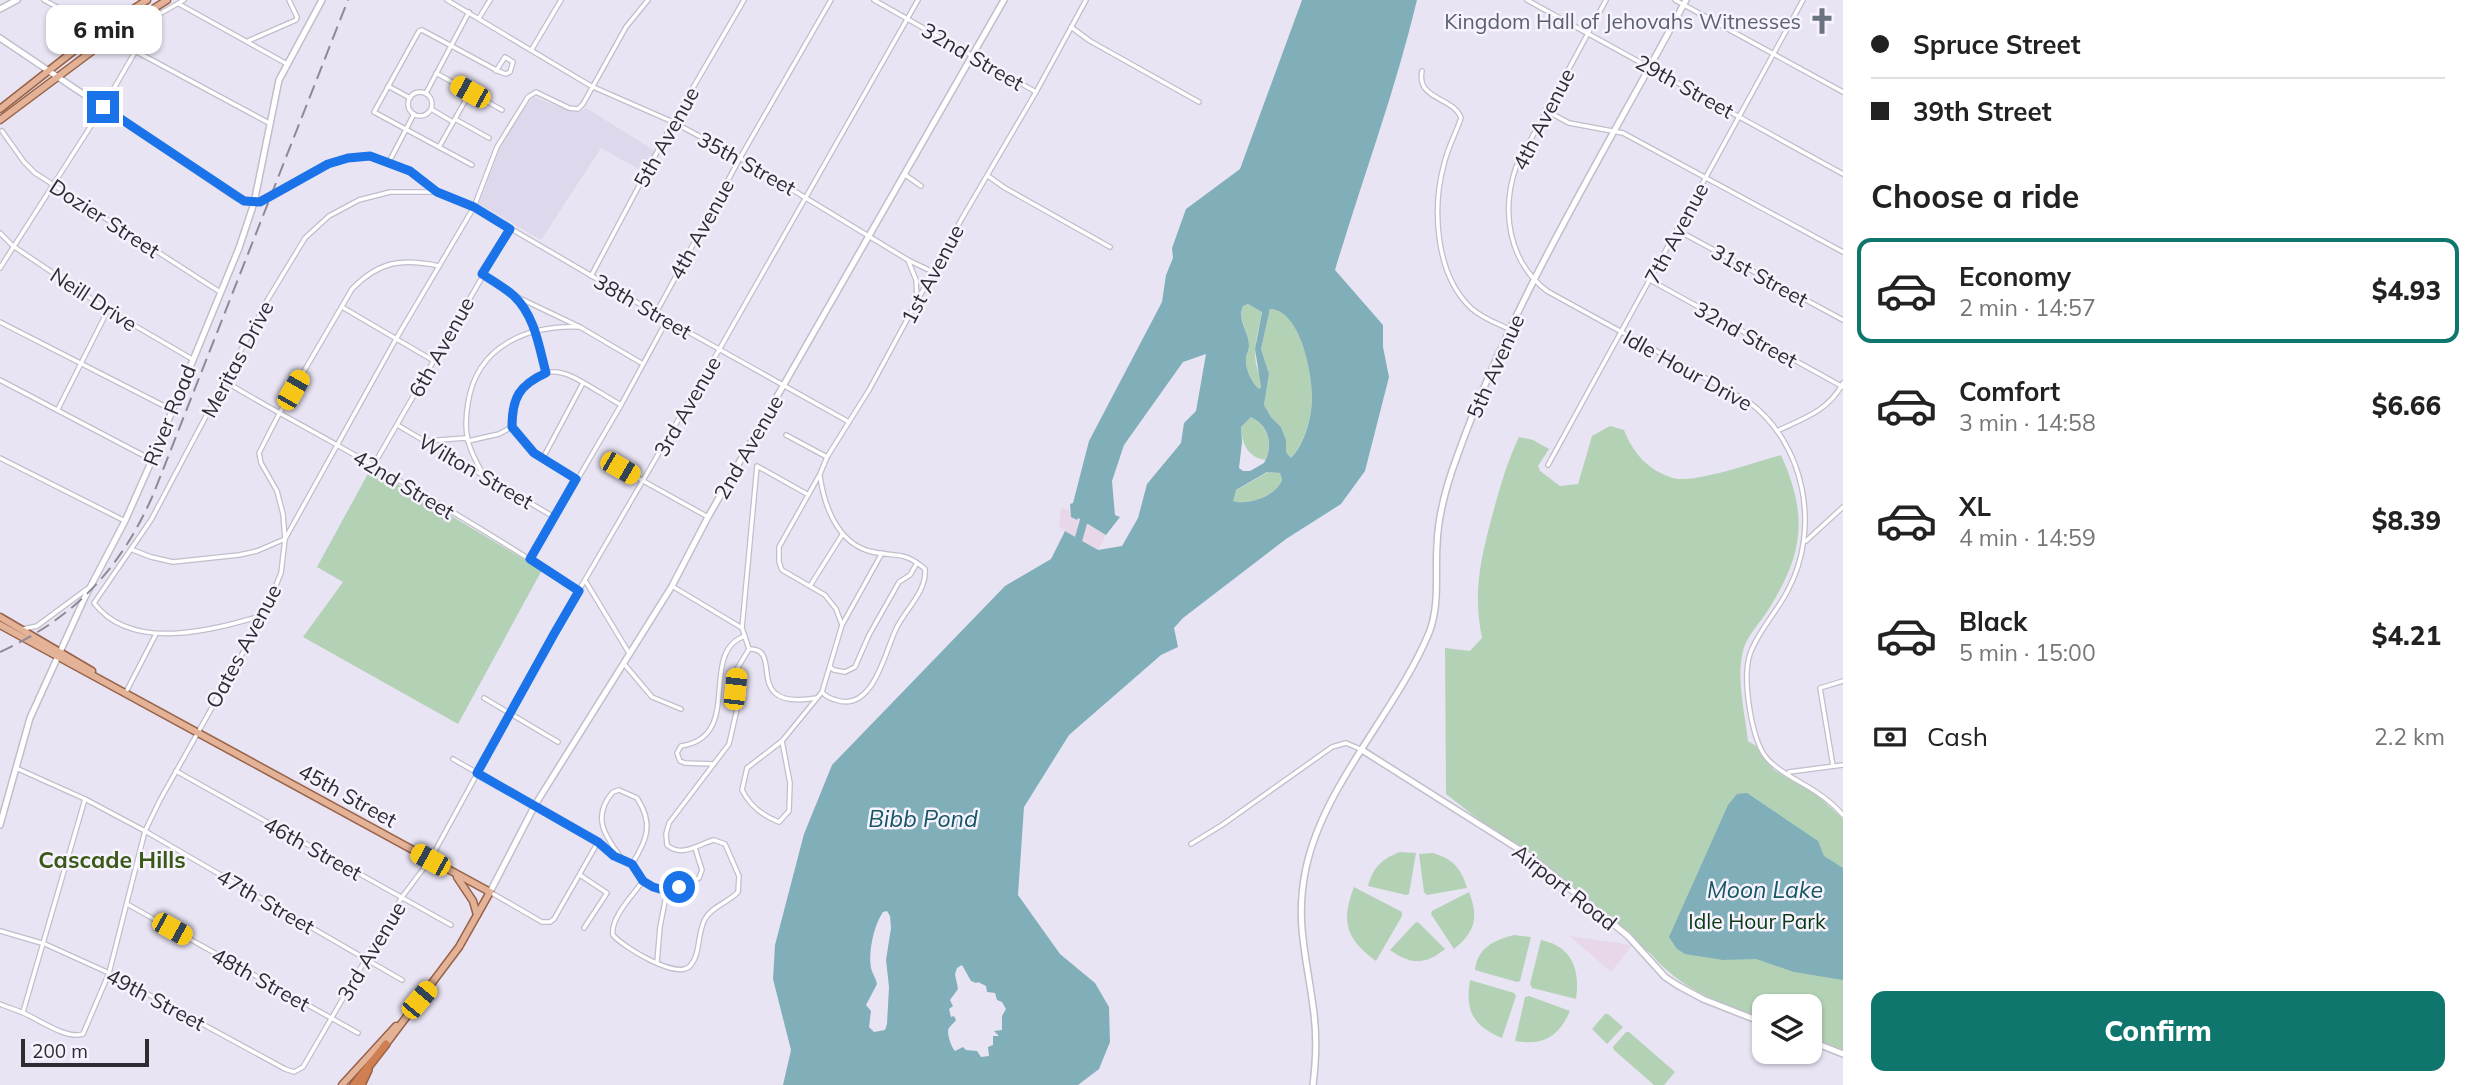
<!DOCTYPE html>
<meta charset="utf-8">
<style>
:root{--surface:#fff;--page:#f2f2f2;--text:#222;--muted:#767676;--line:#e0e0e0;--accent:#0f766e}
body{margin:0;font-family:Mulish,sans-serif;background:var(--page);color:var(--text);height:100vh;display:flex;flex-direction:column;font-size:26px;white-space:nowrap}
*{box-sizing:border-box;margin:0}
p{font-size:23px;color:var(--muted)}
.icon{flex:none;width:38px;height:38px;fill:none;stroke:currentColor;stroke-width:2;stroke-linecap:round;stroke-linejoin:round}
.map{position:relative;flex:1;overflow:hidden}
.drawer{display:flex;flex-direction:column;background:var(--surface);width:630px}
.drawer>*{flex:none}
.hud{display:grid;align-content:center;height:154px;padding:0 28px;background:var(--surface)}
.fabs{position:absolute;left:1752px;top:994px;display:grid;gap:14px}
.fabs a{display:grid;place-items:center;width:70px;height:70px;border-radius:14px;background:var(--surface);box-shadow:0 2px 5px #0004;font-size:35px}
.scale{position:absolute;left:21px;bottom:18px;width:128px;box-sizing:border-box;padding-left:7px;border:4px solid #2e2c32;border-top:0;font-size:19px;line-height:24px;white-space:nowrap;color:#2e2c32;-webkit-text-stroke:5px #f6f2fe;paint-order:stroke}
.end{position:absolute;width:32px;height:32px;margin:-16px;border:9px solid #1a73e8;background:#fff;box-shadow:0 0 0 4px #fff}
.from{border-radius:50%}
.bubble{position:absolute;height:49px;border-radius:14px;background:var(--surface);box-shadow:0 2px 5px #0004;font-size:23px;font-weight:800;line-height:49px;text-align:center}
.car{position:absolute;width:21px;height:42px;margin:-21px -10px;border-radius:9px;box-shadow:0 0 5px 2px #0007;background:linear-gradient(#f5c518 24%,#345 0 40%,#f5c518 0 76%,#345 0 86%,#f5c518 0)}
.hud b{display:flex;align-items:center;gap:24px;height:66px;font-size:26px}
.hud b+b{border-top:2px solid var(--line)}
.hud i{width:18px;height:18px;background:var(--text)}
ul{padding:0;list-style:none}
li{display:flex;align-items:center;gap:21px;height:105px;margin:0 14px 10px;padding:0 14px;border:4px solid transparent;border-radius:14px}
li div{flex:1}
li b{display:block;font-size:26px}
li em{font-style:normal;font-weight:800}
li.on{border-color:var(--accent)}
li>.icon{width:63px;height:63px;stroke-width:1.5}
h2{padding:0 28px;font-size:32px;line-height:84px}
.pay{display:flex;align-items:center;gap:18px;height:77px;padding:0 28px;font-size:26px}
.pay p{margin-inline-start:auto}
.action{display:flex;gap:14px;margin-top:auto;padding:14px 28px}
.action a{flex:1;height:80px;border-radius:14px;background:var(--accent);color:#fff;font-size:28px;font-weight:800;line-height:80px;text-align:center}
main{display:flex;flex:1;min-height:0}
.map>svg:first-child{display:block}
</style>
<main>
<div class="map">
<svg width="1843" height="1085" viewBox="0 0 1843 1085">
<rect width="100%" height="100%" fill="#e9e4f3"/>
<!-- built -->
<polygon fill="#dfd8ed" points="534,97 573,112 579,112 586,108 655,151 644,172 601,148 541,240 479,204 500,148 522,110"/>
<!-- industrial -->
<g fill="#e8d7e8">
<polygon points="1061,508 1069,510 1071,517 1076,520 1078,518 1106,535 1098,550 1059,527"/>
<polygon points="1570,936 1632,945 1611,972"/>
</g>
<!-- green -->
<g fill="#b3d2b5">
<path d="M1248 304 1262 311C1259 329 1253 345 1256 364 1258 372 1261 378 1261 387L1259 389C1251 381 1245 369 1246 357 1247 353 1249 349 1249 346 1249 331 1238 322 1243 306Z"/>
<path d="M1270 309C1300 310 1312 372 1312 397 1312 418 1304 443 1291 458L1286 452V440L1281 427 1271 417 1264 405 1269 374 1261 349Z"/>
<path d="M1251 417C1267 426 1274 443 1265 460 1247 457 1242 443 1241 427Z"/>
<path d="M1610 426 1624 430C1632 452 1649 471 1673 478 1695 484 1758 461 1781 455 1809 517 1803 555 1768 610 1760 623 1746 637 1743 651 1736 679 1745 713 1748 741L1756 746 1774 770 1818 796 1843 819V1050L1810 1038V1006H1764V1020C1721 1003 1681 990 1651 954L1446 794 1445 648 1470 651 1482 638C1473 594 1480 562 1491 520 1499 491 1506 464 1519 437L1533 440 1549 449 1538 466 1540 471 1560 486 1578 484 1592 436Z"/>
<polygon points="371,468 542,570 458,724 303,637 343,582 317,567"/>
<path d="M1268 472 1280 473 1282 480C1276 496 1248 506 1232 501L1235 491Z"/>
<path d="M1400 852 1416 853 1409 894 1406 895 1368 886C1373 867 1382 859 1400 852Z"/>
<path d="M1433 853C1453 859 1461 868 1467 888L1427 895 1424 892 1419 854Z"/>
<path d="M1354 887 1402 912V916L1376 961C1345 939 1341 920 1354 887Z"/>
<path d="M1469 892C1479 918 1475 932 1454 949L1431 914 1432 911Z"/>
<path d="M1416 922 1419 923 1445 949C1426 965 1410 965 1390 950Z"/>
<path d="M1514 935 1531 937 1520 981 1517 982 1475 970C1477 948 1494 940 1514 935Z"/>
<path d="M1541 940C1573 947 1580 970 1576 999L1532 988 1530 984Z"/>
<path d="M1470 980 1514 993 1516 996 1502 1038C1473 1026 1465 1011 1470 980Z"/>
<path d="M1529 996 1570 1011C1559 1037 1542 1046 1515 1041L1525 997Z"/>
<polygon points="1605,1014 1608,1014 1623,1027 1607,1044 1592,1029"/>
<polygon points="1626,1032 1629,1032 1675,1072 1664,1085 1654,1085 1614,1050 1613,1047"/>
</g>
<!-- water -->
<g fill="#80afba" fill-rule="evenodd">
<path d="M1302 0H1417C1395 92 1362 180 1335 270L1383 325V347L1389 377 1365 471 1341 504 1286 539 1183 618 1174 628 1178 647 1161 655 1069 735 1024 807 1018 895 1060 954 1095 983 1109 1007 1110 1042 1099 1069 1078 1085H783L791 1050 773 979 775 945 804 834 832 765 1005 586 1051 559 1065 531 1098 550 1122 546 1138 518 1147 484 1181 443 1184 423 1196 411 1206 354 1183 362 1124 445 1112 481 1115 515 1120 517 1106 535 1078 518 1077 520 1071 517 1070 504 1073 503 1089 441 1162 302 1166 275 1173 258 1172 248 1186 209 1240 169ZM1248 304 1262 312 1255 349 1261 387 1259 389C1251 381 1245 369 1246 357 1247 353 1249 349 1249 346 1249 331 1237 322 1243 306ZM1270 309C1300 310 1312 372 1312 397 1312 417 1305 443 1291 458L1286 452V440L1281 427 1271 417 1264 405 1269 374 1261 349ZM1251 417C1269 426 1274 445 1264 463L1250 471H1243L1239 468 1242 442 1241 427ZM1267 472 1280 473 1282 480C1276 496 1248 506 1233 501L1236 490ZM887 911 890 916 891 928 886 960 889 987 887 1024 885 1030 874 1032 869 1027 871 1011 866 1005 877 984C876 978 872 973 871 968 868 952 874 925 883 912ZM962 965 971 981 976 983 978 982 986 986 987 992 995 993 997 1000 1002 1002 1006 1009 1002 1016V1030L994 1031 999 1036H993V1045L988 1047 989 1056 981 1057 977 1051 966 1050 963 1047 955 1051C951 1047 946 1032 949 1028 951 1025 954 1023 956 1020L954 1016 951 1017 949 1009 953 1006 950 1000 958 989 955 974 957 968Z"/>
<polygon points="1747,793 1818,841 1824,856 1843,868 1843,980 1794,972 1756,959 1723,960 1685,954 1677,949 1669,937 1728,805 1737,794"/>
</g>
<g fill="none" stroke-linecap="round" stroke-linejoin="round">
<!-- river -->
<polyline stroke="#80afba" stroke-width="8" points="1076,548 1086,513"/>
<defs>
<g id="street">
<polyline points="44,0 86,23"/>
<polyline points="447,0 591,86 673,122 740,158 908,260 933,272"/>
<polyline points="874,0 1036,92"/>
<polyline points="1527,0 1843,174"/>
<path d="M1606 0 1516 167C1501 211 1508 261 1547 291L1749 402C1805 444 1821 528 1788 590 1777 612 1758 631 1750 654 1742 678 1751 732 1763 753 1773 770 1804 783 1819 794 1828 800 1836 807 1843 815"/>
<polyline points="1675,0 1843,92"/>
<polyline points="179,4 287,64"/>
<polyline points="479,18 490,0"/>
<polyline points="1071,27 1090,41 1199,102"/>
<polyline points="248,41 296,20 297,17 289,0"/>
<polyline points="532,49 561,0"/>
<polyline points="137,52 269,123"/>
<path d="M1422 71C1416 100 1454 97 1461 118 1456 133 1448 147 1444 164 1432 208 1435 274 1471 308 1482 318 1496 323 1509 329"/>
<polyline points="436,73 502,110"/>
<polyline points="388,86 410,98"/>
<circle cx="420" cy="104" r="12"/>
<polyline points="426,93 469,12"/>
<polyline points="431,109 453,122"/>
<polyline points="1545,110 1569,123 1623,133 1843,252"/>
<polyline points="455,119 470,92"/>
<polyline points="2,131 24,162 35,173 220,292"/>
<polyline points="439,147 455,119 489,138"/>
<polyline points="389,162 414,114"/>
<polyline points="472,165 374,112 419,31 422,30 498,71 506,74 510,72 513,62 505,57 496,71"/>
<polyline points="904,174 921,186"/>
<polyline points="988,176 1005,188 1110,247"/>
<polyline points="254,203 328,164 358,156 370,156 385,160 410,171 437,192 474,207 667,320 849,422"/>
<polyline points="1677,230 1843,320"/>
<polyline points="0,233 13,246 108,310 192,359"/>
<polyline points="908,260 916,280 917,299"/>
<polyline points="0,268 103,107 156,16 184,0"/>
<polyline points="482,273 513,295 580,327 643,364"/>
<polyline points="591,276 673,122 744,0"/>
<polyline points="1650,280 1843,387"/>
<polyline points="516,298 531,320 546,373"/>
<polyline points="342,307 434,361"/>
<polyline points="656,313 740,158 831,0"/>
<polyline points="0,322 172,410"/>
<polyline points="0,380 152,460"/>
<path d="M226 382C262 404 300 424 337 445 419 491 501 540 579 591"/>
<polyline points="58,409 108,310"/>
<polyline points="399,426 554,517"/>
<path d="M1779 430C1805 418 1829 410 1843 383"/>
<polyline points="786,435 827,457"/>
<polyline points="426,441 466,438 468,441 499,434 512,427"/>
<polyline points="0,458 125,521"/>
<polyline points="543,458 583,383"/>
<polyline points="1548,465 1803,0"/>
<polyline points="373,466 510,229"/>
<polyline points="620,468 708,517"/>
<path d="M483 475C478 464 470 452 468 440 465 429 466 415 468 403 477 345 528 325 580 327"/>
<path d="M820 476C824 505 837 542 869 551 894 558 902 549 925 569 927 591 906 609 897 627 885 650 874 713 836 700 830 698 826 697 822 692"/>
<path d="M576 479 534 453 512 427C512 393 535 359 573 377 589 385 605 396 621 405"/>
<polyline points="1806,541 1843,507"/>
<path d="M133 550 151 557 173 562 239 555 257 551 285 539 283 514 277 491 261 463 259 453 279 414 352 289C379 261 402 258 439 266"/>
<polyline points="531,559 621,405 667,320"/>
<polyline points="586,582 629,653"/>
<polyline points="672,586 742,628"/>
<polyline points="810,586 842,535"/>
<path d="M264 615C213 630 132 653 94 603L151 520 268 299 305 238 329 216 359 200 390 192H437"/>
<polyline points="842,625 836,609 825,595 782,570 779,562 779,547 820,474 827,457 869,390 961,220 1036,92 1086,0"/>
<polyline points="23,629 37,626 87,589"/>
<polyline points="749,649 742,628 757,466 807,494"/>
<path d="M749 649C786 648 739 711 817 698"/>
<polyline points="625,665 652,697 681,709"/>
<polyline points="830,667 834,670 845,672 855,667 869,635 899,582 910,575 917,563"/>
<polyline points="126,692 156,634"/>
<polyline points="484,698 558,742"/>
<polyline points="782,741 822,692 842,625 882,553"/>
<path d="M782 741 790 783 789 811 779 822C763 816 750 806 742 790L747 768Z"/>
<polyline points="453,759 598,842 614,856 632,864"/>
<path d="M714 764 685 763 680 761 677 753 681 746C745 737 697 652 745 636"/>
<polyline points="1833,766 1820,688 1843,681"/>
<polyline points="16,768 85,799 145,831 402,980"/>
<polyline points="176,771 451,925"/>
<polyline points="1789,772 1843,765"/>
<polyline points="1191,844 1222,825 1332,747 1346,743 1360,749"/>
<path d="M620 856C604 835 592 816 613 792L619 790 637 798C654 824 647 840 632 864"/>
<path d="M632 864C649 897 670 893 699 878L702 870 695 848"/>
<polyline points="580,875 607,893 584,928"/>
<path d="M643 881C633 895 610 918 613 935 623 947 677 980 690 966 701 954 697 933 705 919 711 907 729 902 738 892L739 876 725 844 714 840C698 844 682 858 667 845L666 834 669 823 729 744 737 709 735 689 737 669 749 649"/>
<polyline points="490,892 542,922 550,922 554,919 598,842"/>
<polyline points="127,904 358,1033"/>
<polyline points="0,931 45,944 109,973 285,1069 294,1072 303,1067 402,897 430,860 554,633 719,350 918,0"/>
<polyline points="657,962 660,927 667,891"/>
<path d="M0 1004C7 1007 14 1009 21 1012 37 1018 66 1040 83 1034L109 973 145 831 160 800 264 615 281 573 285 539 396 339 474 207 497 147 528 97 536 92 569 108 578 109 583 104 626 27 648 0"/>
<polyline points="23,1012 85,799"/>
</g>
<g id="secondary">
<polyline points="0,9 17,0"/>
<polyline points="0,38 236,197 254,203"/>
<polyline points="1362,750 1531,857 1628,936 1665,977 1677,985 1703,999 1764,1023"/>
<polyline points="0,825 30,718 85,597 125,521 152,460 239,248 254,203 279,80 322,0"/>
<polyline points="490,892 535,805 672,586 708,517 1004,0"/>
<polyline points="1810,1041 1843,1054"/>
<path d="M1313 1085C1316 1061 1317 1038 1314 1014 1308 961 1294 923 1306 868 1324 784 1396 712 1429 633 1440 605 1435 575 1437 545 1438 514 1447 483 1458 454 1515 294 1607 149 1686 0"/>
</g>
<g id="primary">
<polyline points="0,109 94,35 147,0"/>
<polyline points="0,120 119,31 167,0"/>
<polyline points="0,617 92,671"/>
<polyline points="0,625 490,892 459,947 386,1044"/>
<polyline points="457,877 473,901 477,915"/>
<polyline points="342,1085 396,1026"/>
</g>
<g id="highway">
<polyline points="354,1085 386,1044"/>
<polyline points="361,1085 368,1070"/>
</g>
</defs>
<!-- street casing -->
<use href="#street" stroke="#c2bdcb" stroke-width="6"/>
<!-- secondary casing -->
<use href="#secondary" stroke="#c2bdcb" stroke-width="8"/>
<!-- primary casing -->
<use href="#primary" stroke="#976247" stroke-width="9"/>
<!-- highway casing -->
<use href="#highway" stroke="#976247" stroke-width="10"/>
<!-- street -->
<use href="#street" stroke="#fff" stroke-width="3.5"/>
<!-- secondary -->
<use href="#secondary" stroke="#fff" stroke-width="5"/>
<!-- primary -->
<use href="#primary" stroke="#e3b297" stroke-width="6"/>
<!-- highway -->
<use href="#highway" stroke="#d07f52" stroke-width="7"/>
<!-- rail -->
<path stroke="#8e8a95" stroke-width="2" stroke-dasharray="14 7" stroke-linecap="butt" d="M0 652C74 618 120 570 153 495L348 0"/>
</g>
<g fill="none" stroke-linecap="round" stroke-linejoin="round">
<!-- route -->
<path stroke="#1a73e8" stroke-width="9" d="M103 107 244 201 260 202 328 164 348 158 370 156 410 171 437 192 474 207 510 229 482 274C493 281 505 288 514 296 535 316 539 347 546 373 519 385 512 398 512 427L534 453 576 479 530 559 579 591 554 634 477 773 598 842 614 856 632 864 643 881 653 887 667 891 679 887"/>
</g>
<!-- icons -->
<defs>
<symbol id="church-bare" viewBox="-9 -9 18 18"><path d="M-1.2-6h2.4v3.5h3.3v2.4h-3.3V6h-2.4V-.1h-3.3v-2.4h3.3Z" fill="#6b7280" stroke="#f6f2fe" stroke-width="2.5" paint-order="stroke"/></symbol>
</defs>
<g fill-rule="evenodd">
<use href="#church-bare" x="1803" y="2" width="38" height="38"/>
</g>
<g text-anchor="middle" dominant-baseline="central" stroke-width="5" stroke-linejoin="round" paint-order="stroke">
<!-- worship labels -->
<g font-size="21" fill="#5b616d" stroke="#f6f2fe" text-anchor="end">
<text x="1801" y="21">Kingdom Hall of Jehovahs Witnesses</text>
</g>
<!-- street labels -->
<g font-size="21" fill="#2e2c32" stroke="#f6f2fe">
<text transform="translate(973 56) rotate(30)">32nd Street</text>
<text transform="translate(1685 86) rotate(29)">29th Street</text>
<text transform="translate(1543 119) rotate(-63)">4th Avenue</text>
<text transform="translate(666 137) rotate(-61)">5th Avenue</text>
<text transform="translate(747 163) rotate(29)">35th Street</text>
<text transform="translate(105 218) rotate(33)">Dozier Street</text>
<text transform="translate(701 229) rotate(-61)">4th Avenue</text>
<text transform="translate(1676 233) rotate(-62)">7th Avenue</text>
<text transform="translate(932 274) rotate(-62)">1st Avenue</text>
<text transform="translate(1760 275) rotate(29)">31st Street</text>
<text transform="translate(94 299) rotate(33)">Neill Drive</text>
<text transform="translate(643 306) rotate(30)">38th Street</text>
<text transform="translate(1746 334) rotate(29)">32nd Street</text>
<text transform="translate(441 347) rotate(-61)">6th Avenue</text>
<text transform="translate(237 359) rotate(-62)">Meritas Drive</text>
<text transform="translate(1495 366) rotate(-66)">5th Avenue</text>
<text transform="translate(1688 370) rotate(29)">Idle Hour Drive</text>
<text transform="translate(687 406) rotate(-60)">3rd Avenue</text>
<text transform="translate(169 415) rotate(-68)">River Road</text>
<text transform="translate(748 447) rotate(-60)">2nd Avenue</text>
<text transform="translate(476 471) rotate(30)">Wilton Street</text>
<text transform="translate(404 484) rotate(31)">42nd Street</text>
<text transform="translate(243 646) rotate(-62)">Oates Avenue</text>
<text transform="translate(348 795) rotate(29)">45th Street</text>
<text transform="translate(313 848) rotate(29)">46th Street</text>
<text transform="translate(1565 887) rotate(38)">Airport Road</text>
<text transform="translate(266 901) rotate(30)">47th Street</text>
<text transform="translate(371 951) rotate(-59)">3rd Avenue</text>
<text transform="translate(261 979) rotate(29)">48th Street</text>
<text transform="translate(156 999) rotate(28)">49th Street</text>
</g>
<!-- park labels -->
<g font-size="21" fill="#093913" stroke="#f6f2fe">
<text x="1757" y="921">Idle Hour Park</text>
</g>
<!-- water labels -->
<g font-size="23" font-style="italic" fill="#155663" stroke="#f6f2fe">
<text x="923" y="818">Bibb Pond</text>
<text x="1765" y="889">Moon Lake</text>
</g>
<!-- neighbourhood labels -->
<g font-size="23" font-weight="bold" fill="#3b5916" stroke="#f6f2fe">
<text x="112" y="859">Cascade Hills</text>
</g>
</g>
</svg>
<div class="fabs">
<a><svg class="icon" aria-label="layers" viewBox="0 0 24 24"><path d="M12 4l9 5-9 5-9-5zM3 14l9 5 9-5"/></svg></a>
</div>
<div class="scale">200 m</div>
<i class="end from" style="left:679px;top:887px"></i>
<i class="end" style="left:103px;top:107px"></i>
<div class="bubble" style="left:46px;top:5px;width:116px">6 min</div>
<i class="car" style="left:470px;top:92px;rotate:299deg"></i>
<i class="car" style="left:293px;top:390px;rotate:30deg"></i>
<i class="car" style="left:620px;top:468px;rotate:120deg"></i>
<i class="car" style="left:735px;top:689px;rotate:6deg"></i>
<i class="car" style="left:430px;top:860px;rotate:299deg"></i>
<i class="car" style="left:172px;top:929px;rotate:119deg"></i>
<i class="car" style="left:419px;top:1000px;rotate:40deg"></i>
</div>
<section class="drawer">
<div class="hud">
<b><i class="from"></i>Spruce Street</b>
<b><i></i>39th Street</b>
</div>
<h2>Choose a ride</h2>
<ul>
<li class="on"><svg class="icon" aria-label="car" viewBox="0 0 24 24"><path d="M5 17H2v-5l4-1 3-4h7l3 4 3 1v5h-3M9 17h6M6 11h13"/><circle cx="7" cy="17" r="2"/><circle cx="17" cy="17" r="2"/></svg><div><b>Economy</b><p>2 min · 14:57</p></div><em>$4.93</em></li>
<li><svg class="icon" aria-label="car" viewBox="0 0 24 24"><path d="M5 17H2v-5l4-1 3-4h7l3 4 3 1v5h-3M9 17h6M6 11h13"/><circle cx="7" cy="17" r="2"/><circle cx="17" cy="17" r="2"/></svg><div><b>Comfort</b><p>3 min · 14:58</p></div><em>$6.66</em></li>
<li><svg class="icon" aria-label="car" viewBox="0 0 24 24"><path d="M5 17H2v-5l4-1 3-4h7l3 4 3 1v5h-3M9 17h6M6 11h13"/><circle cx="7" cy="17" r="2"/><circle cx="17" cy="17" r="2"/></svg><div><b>XL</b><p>4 min · 14:59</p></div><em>$8.39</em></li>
<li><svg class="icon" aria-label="car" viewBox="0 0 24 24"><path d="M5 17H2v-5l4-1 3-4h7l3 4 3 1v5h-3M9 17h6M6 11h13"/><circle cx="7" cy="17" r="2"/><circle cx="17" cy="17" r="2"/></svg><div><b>Black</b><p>5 min · 15:00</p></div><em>$4.21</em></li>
</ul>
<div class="pay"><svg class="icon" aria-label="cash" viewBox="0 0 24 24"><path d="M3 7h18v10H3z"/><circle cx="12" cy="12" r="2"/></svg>Cash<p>2.2 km</p></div>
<div class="action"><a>Confirm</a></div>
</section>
</main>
